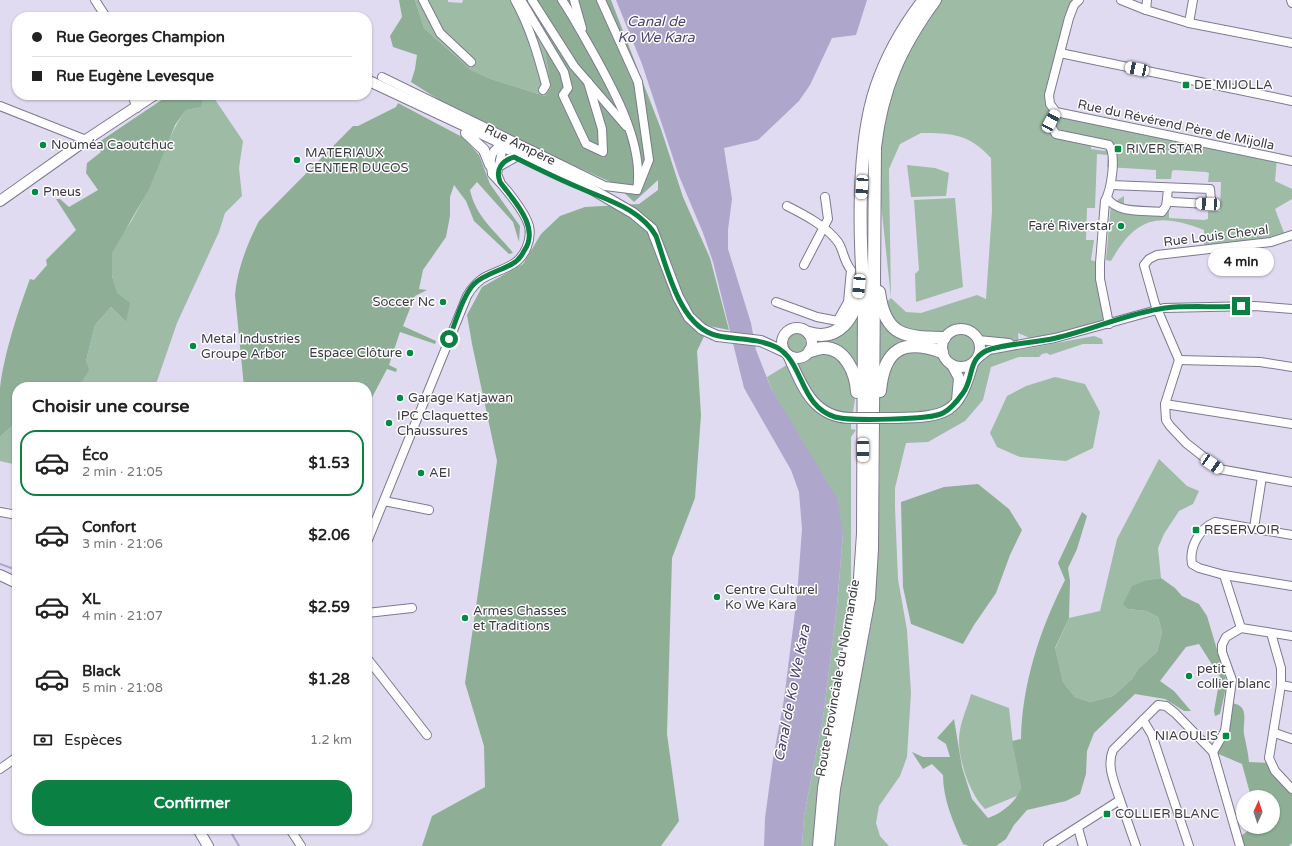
<!DOCTYPE html>
<html lang="fr">
<meta charset="utf-8">
<style>
:root{--surface:#fff;--page:#f6f6f6;--text:#222;--muted:#767676;--line:#e0e0e0;--accent:#0b8043}
body{margin:0;font-family:"Varela Round",sans-serif;background:var(--page);color:var(--text);height:100vh;display:flex;flex-direction:column;font-size:15px;white-space:nowrap}
*{box-sizing:border-box;margin:0}
p{font-size:13px;color:var(--muted)}
.icon{flex:none;width:22px;height:22px;fill:none;stroke:currentColor;stroke-width:2;stroke-linecap:round;stroke-linejoin:round}
.map{position:relative;flex:1;overflow:hidden}
.sheet{position:absolute;left:12px;top:382px;width:360px;height:452px;display:flex;flex-direction:column;background:var(--surface);border-radius:16px;box-shadow:0 1px 3px #0004}
.sheet>*{flex:none}
.hud{position:absolute;left:12px;top:12px;width:360px;height:88px;border-radius:16px;box-shadow:0 1px 3px #0004;display:grid;align-content:center;height:88px;padding:0 20px;background:var(--surface)}
.needle{width:26px;rotate:3deg}
.tools{position:absolute;left:1236px;top:790px;display:grid;gap:8px}
.tools a{display:grid;place-items:center;width:44px;height:44px;border-radius:50%;background:var(--surface);box-shadow:0 1px 3px #0004;font-size:20px}
.end{position:absolute;width:18px;height:18px;margin:-9px;border:5px solid #0b8043;background:#fff;box-shadow:0 0 0 2px #fff}
.from{border-radius:50%}
.bubble{position:absolute;height:28px;border-radius:14px;background:var(--surface);box-shadow:0 1px 3px #0004;font-size:13px;font-weight:700;line-height:28px;text-align:center}
.car{position:absolute;width:12px;height:24px;margin:-12px -6px;border-radius:5px;box-shadow:0 0 3px 1px #0007;background:linear-gradient(#fff 24%,#345 0 40%,#fff 0 76%,#345 0 86%,#fff 0)}
.hud b{display:flex;align-items:center;gap:14px;height:38px;font-size:15px}
.hud b+b{border-top:1px solid var(--line)}
.hud i{width:10px;height:10px;background:var(--text)}
ul{padding:0;list-style:none}
li{display:flex;align-items:center;gap:12px;height:66px;margin:0 8px 6px;padding:0 12px;border:2px solid transparent;border-radius:16px}
li div{flex:1}
li b{display:block;font-size:15px}
li em{font-style:normal;font-weight:700}
li.selected{border-color:var(--accent)}
li>.icon{width:36px;height:36px;stroke-width:1.5}
h2{padding:0 20px;font-size:18px;line-height:48px}
.pay{display:flex;align-items:center;gap:10px;height:44px;padding:0 20px;font-size:15px}
.pay p{margin-inline-start:auto}
.cta{display:flex;gap:8px;margin-top:auto;padding:8px 20px}
.cta a{flex:1;height:46px;border-radius:16px;background:var(--accent);color:#fff;font-size:16px;font-weight:700;line-height:46px;text-align:center}
.map>svg:first-child{display:block}
</style>
<div class="map">
<svg width="1292" height="846" viewBox="0 0 1292 846">
<rect width="100%" height="100%" fill="#e0dbf1"/>
<!-- green -->
<g fill="#9ebca5" fill-rule="evenodd">
<polygon points="415,0 448,0 448,2 462,3 463,0 517,0 545,51 551,88 545,96 491,79 471,70 424,28"/>
<path d="M935 0H1079L1049 95 1056 112 1277 158 1275 181 1292 189V199L1275 209 1286 238 1207 250 1204 244V230C1158 212 1136 217 1111 261L1106 260 1111 204 1124 196V204L1158 207 1162 206 1163 198 1169 209V218L1204 220 1208 219V211H1220L1221 182H1208L1209 173 1206 172 1174 170 1172 171 1171 179H1156V170L1107 167 1108 155 1097 154 1095 208H1087L1086 240H1094L1091 260 1100 263 1109 321 1037 341 1018 333 1019 350 1094 336 1102 339 1103 344H1083L1050 355 1047 353 1042 354 1039 357H1019L991 367 983 400 965 421 928 442 906 443 895 488V508L898 579 907 630 911 693 907 757 900 776 879 806 876 823 880 836 889 846H828L830 815 840 791 875 602 878 553 880 443 877 311 891 298 875 147 887 88ZM921 133C952 133 969 134 991 158L992 211 986 299 977 295 921 313 906 312 891 298 889 169 900 144ZM1091 142 1109 145 1105 151 1091 149Z"/>
<path d="M203 95H212L243 141 239 168 242 196 225 213 219 232 177 323 155 387H66L86 361 95 325 111 307 126 322C120 301 107 275 112 253 113 244 127 228 132 220 153 185 162 143 186 110L200 107Z"/>
<polygon points="907,165 935,168 949,173 946,196 911,197"/>
<polygon points="955,198 963,287 916,302 915,274 919,270 914,200"/>
<polygon points="860,302 860,369 851,424 851,429 856,430 851,437 851,592 821,814 819,846 802,846 804,816 823,718 837,606 843,533 796,433 771,388 767,377 785,366 827,347 827,339"/>
<circle cx="796" cy="343" r="10"/>
<polygon points="1055,377 1085,384 1100,412 1093,448 1066,461 1020,457 997,447 990,433 1007,396 1026,386"/>
<polygon points="17,421 17,465 0,461 0,437"/>
<polygon points="1159,459 1187,486 1199,491 1193,504 1179,511 1164,534 1158,548 1161,578 1147,580 1128,609 1146,611 1158,617 1162,632 1157,652 1138,669 1132,679 1113,696 1090,702 1075,697 1063,682 1055,649 1069,618 1100,611 1117,539"/>
<path d="M971 694 1009 708 1013 744 1021 788 1019 795 985 809C969 794 955 752 960 730 962 718 968 706 971 694Z"/>
</g>
<!-- forest -->
<g fill="#8eaf96">
<polygon points="399,0 415,0 424,28 471,70 491,79 545,96 551,88 545,51 517,0 611,0 661,129 683,197 710,258 729,330 709,326 697,351 701,415 695,498 672,558 667,734 679,821 661,846 422,846 432,816 485,787 484,746 465,683 497,461 472,344 467,315 482,287 523,264 541,234 560,216 585,207 639,204 658,190 658,180 634,202 615,184 466,117 411,82 415,69 417,55 393,47 390,36 402,17"/>
<path d="M169 95H203L201 107 186 110 175 125 149 189 112 253V276L117 293 130 303 126 322 111 307 95 325 86 361 89 370 82 382 69 387H17V421L0 437C0 421 0 404 0 388 4 354 18 311 30 279L34 280 47 265 46 260 76 230 56 199H60L69 207 98 190 86 173 87 163 101 152 96 144Z"/>
<path d="M398 103 464 138 479 155 490 184 520 226 519 242 513 222 477 182 470 190C476 218 496 231 513 253L509 254 474 221 466 201 454 185 450 197V216L446 237 423 270 419 289 427 290 415 296 403 326 436 341 435 344 400 332 389 365 397 369 396 372 387 369 367 407V387H244L235 295C237 270 247 244 259 221L353 126H358L396 107Z"/>
<polygon points="978,484 1009,509 1022,530 1010,555 996,593 974,625 963,644 911,624 903,587 901,502 944,487"/>
<path d="M1082 512 1087 516 1077 549 1068 568 1070 581 1069 618 1055 648 1063 682 1075 697 1090 702 1113 696 1132 679 1138 669 1157 652 1162 632 1158 617 1146 611 1128 609 1123 604 1132 586 1147 580 1161 578 1175 588 1182 596 1199 604 1207 616 1227 683 1220 714 1215 716 1214 711 1220 677 1199 644 1186 647 1160 681 1174 691 1191 711H1184L1165 699 1135 694 1094 733 1087 751 1086 774 1080 794 1066 801 1027 810 1014 825 1006 839 996 846H969L963 844C953 822 943 799 943 775L932 764 923 769 912 752 923 757H950L946 744 937 738 954 719 962 767 972 799 988 818C1002 813 1016 802 1021 788L1012 741 1021 739C1022 684 1040 629 1065 580L1058 563Z"/>
<path d="M1228 703C1252 703 1242 723 1244 734 1246 744 1248 752 1249 762L1272 763 1292 789V843L1289 846H1240L1238 838 1253 827H1273V797H1251L1242 764 1214 752 1225 731Z"/>
</g>
<!-- water -->
<polygon fill="#afa7cb" points="616,0 867,0 856,35 832,38 810,85 799,101 758,140 724,148 732,199 728,230 728,249 751,323 756,350 771,388 837,498 843,533 837,606 823,718 804,816 802,846 764,846 765,818 773,759 784,699 797,596 802,529 799,492 791,470 744,388 713,262 703,233 679,176 642,64"/>
<g fill="none" stroke-linecap="round" stroke-linejoin="round">
<!-- stream -->
<g stroke="#afa7cb" stroke-width="2">
<polyline points="0,564 17,570"/>
<polyline points="229,829 239,846"/>
</g>
<defs>
<g id="minor">
<polyline points="95,0 106,17"/>
<polyline points="423,0 440,33 471,62"/>
<path d="M515 0C530 27 538 55 546 85L543 90"/>
<polyline points="521,0 564,72 568,88 563,95 586,144 603,152 602,129 588,82"/>
<polyline points="532,0 574,66 626,126"/>
<path d="M562 0C571 13 579 28 587 42 610 83 645 142 637 190L649 160 638 82 601 0"/>
<polyline points="574,0 582,28"/>
<polyline points="1079,0 1074,5 1069,18 1049,95 1050,104 1056,112 1292,161"/>
<polyline points="1121,0 1146,10 1189,23 1193,0"/>
<polyline points="1291,0 1292,3"/>
<polyline points="1146,10 1147,0"/>
<polyline points="1189,23 1292,43"/>
<polyline points="1060,53 1292,101"/>
<polyline points="382,77 605,186 637,190"/>
<polyline points="132,95 137,108"/>
<polyline points="0,106 86,140"/>
<path d="M1056 112C1051 121 1049 125 1056 134L1109 145C1117 156 1111 190 1105 201L1100 263V279L1109 324"/>
<polyline points="498,145 502,151 497,174 500,181"/>
<polyline points="1111,185 1210,189 1211,200 1208,204 1172,202 1167,199 1168,188"/>
<path d="M1107 198C1118 214 1144 210 1162 212L1166 206 1167 199"/>
<path d="M787 206C805 215 826 226 838 242 844 251 843 260 851 270L848 302 838 320"/>
<polyline points="1292,235 1271,242 1157,255 1149,259 1144,265 1155,304 1179,360 1165,404 1166,420 1170,426 1186,443 1219,469 1292,482"/>
<polyline points="804,265 828,219 825,197"/>
<polyline points="776,302 817,317 843,322"/>
<polyline points="978,340 1009,343"/>
<polyline points="977,359 989,350 1055,338 1164,308 1255,306 1292,309"/>
<polyline points="1179,360 1260,362 1292,367"/>
<polyline points="1165,404 1292,424"/>
<polyline points="384,501 429,510"/>
<polyline points="0,512 17,515"/>
<polyline points="1254,528 1262,477"/>
<path d="M367 542 467 296C480 273 493 276 513 264 525 257 532 240 529 226 525 211 503 185 492 174 490 163 489 152 500 146L508 150"/>
<polyline points="1224,575 1292,586"/>
<polyline points="367,613 412,608"/>
<polyline points="1241,628 1292,636"/>
<polyline points="1271,633 1281,668 1281,685 1269,758 1275,771 1292,789"/>
<polyline points="367,658 427,735"/>
<polyline points="1281,685 1292,687"/>
<polyline points="1143,720 1152,735 1189,846"/>
<polyline points="1275,733 1292,739"/>
<path d="M1213 752 1225 731 1232 680 1222 652V645L1226 637 1241 628 1224 575 1199 568 1192 564C1189 547 1199 529 1215 522L1292 535"/>
<polyline points="0,769 17,757"/>
<polyline points="1120,800 1136,846"/>
<polyline points="1078,828 1083,846"/>
<polyline points="290,829 301,846"/>
<path d="M1048 846 1120 800C1115 784 1106 766 1113 750L1158 705 1166 706 1175 713 1213 752 1240 846"/>
</g>
<g id="major">
<polyline points="367,80 510,147 583,184 633,213 652,229 678,297 689,317 702,329 717,336 761,341 785,352"/>
<polyline points="466,133 484,150 490,165"/>
<polyline points="500,165 514,157"/>
<polyline points="0,201 86,140 154,95"/>
<circle cx="797" cy="343" r="15"/>
<circle cx="961" cy="348" r="19"/>
<path d="M788 355C802 385 812 417 850 418"/>
<polyline points="952,365 959,378 957,401"/>
<path d="M896 418C947 417 959 414 973 363"/>
<polyline points="0,575 17,583"/>
<polyline points="198,829 208,846"/>
</g>
<g id="highway">
<path d="M879 292C885 337 905 337 944 338"/>
<path d="M809 333C839 342 856 317 858 290"/>
<path d="M810 351C814 350 819 348 823 348 845 347 856 373 857 392"/>
<path d="M880 391C884 349 903 338 942 352"/>
<path d="M819 846 824 788 859 592 863 534 864 296C859 236 857 145 876 88 887 55 903 27 924 0"/>
<path d="M828 846 834 789 869 598 872 549 875 147C882 88 900 48 935 0"/>
</g>
</defs>
<!-- minor casing -->
<use href="#minor" stroke="#7e7a8e" stroke-width="10"/>
<!-- major casing -->
<use href="#major" stroke="#7e7a8e" stroke-width="12"/>
<!-- highway casing -->
<use href="#highway" stroke="#7e7a8e" stroke-width="14"/>
<!-- minor -->
<use href="#minor" stroke="#fff" stroke-width="8"/>
<!-- major -->
<use href="#major" stroke="#fff" stroke-width="10"/>
<!-- highway -->
<use href="#highway" stroke="#fff" stroke-width="12"/>
<defs>
<polyline id="major-bridge" points="850,418 896,418"/>
</defs>
<!-- major-bridge casing -->
<use href="#major-bridge" stroke="#7e7a8e" stroke-width="12" stroke-linecap="butt"/>
<!-- major-bridge -->
<use href="#major-bridge" stroke="#fff" stroke-width="10"/>
</g>
<g fill="none" stroke-linecap="round" stroke-linejoin="round">
<!-- route -->
<path stroke="#0b8043" stroke-width="5" d="M449 339C455 324 463 295 474 284 484 274 500 271 512 264 518 261 521 257 524 251 541 227 513 200 500 182 495 169 502 161 514 157 536 168 558 179 580 188 607 200 641 209 656 236 667 268 680 329 719 336 739 340 757 338 776 347 804 361 799 406 835 417 849 421 931 420 943 413 951 409 958 400 963 393 975 377 966 357 991 349 1012 343 1035 343 1056 338 1092 330 1128 313 1165 308 1190 305 1216 308 1241 306"/>
</g>
<!-- markers -->
<g fill="#048a46" stroke="#fff" stroke-width="1.5">
<rect x="1182" y="81" width="8" height="8" rx="2"/>
<circle cx="43" cy="145" r="4"/>
<rect x="1114" y="145" width="8" height="8" rx="2"/>
<circle cx="297" cy="160" r="4"/>
<circle cx="35" cy="192" r="4"/>
<circle cx="1121" cy="226" r="4"/>
<circle cx="443" cy="302" r="4"/>
<circle cx="193" cy="346" r="4"/>
<circle cx="410" cy="353" r="4"/>
<circle cx="400" cy="398" r="4"/>
<circle cx="389" cy="423" r="4"/>
<circle cx="421" cy="473" r="4"/>
<rect x="1192" y="526" width="8" height="8" rx="2"/>
<circle cx="717" cy="597" r="4"/>
<circle cx="465" cy="618" r="4"/>
<circle cx="1189" cy="676" r="4"/>
<rect x="1222" y="732" width="8" height="8" rx="2"/>
<rect x="1103" y="810" width="8" height="8" rx="2"/>
</g>
<g text-anchor="middle" dominant-baseline="central" stroke-width="3" stroke-linejoin="round" paint-order="stroke">
<!-- poi labels -->
<g font-size="13" fill="#3d3b44" stroke="#fff" text-anchor="start">
<text x="1194" y="85">DE MIJOLLA</text>
<text x="51" y="145">Nouméa Caoutchuc</text>
<text x="1126" y="149">RIVER STAR</text>
<text x="305" y="153">MATERIAUX<tspan x="305" dy="15">CENTER DUCOS</tspan></text>
<text x="43" y="192">Pneus</text>
<text x="1113" y="226" text-anchor="end">Faré Riverstar</text>
<text x="435" y="302" text-anchor="end">Soccer Nc</text>
<text x="201" y="339">Metal Industries<tspan x="201" dy="15">Groupe Arbor</tspan></text>
<text x="402" y="353" text-anchor="end">Espace Clôture</text>
<text x="408" y="398">Garage Katjawan</text>
<text x="397" y="416">IPC Claquettes<tspan x="397" dy="15">Chaussures</tspan></text>
<text x="429" y="473">AEI</text>
<text x="1204" y="530">RESERVOIR</text>
<text x="725" y="590">Centre Culturel<tspan x="725" dy="15">Ko We Kara</tspan></text>
<text x="473" y="611">Armes Chasses<tspan x="473" dy="15">et Traditions</tspan></text>
<text x="1197" y="669">petit<tspan x="1197" dy="15">collier blanc</tspan></text>
<text x="1218" y="736" text-anchor="end">NIAOULIS</text>
<text x="1115" y="814">COLLIER BLANC</text>
</g>
<!-- street labels -->
<g font-size="13" fill="#3d3b44" stroke="#fff">
<text transform="translate(1176 125) rotate(12)">Rue du Révérend Père de Mijolla</text>
<text transform="translate(520 145) rotate(26)">Rue Ampère</text>
<text transform="translate(1216 236) rotate(-7)">Rue Louis Cheval</text>
<text transform="translate(838 678) rotate(-80)">Route Provinciale du Normandie</text>
</g>
<!-- water labels -->
<g font-size="14" font-style="italic" fill="#4e4071" stroke="#fff">
<text x="656" y="21">Canal de<tspan x="656" dy="16">Ko We Kara</tspan></text>
<text transform="translate(792 693) rotate(-79)">Canal de Ko We Kara</text>
</g>
</g>
</svg>
<div class="tools">
<a><svg class="needle" viewBox="-14 -14 28 28"><path d="M0-13l5 13h-10z" fill="#e53935"/><path d="M0 13l5-13h-10z" fill="#767676"/></svg></a>
</div>
<i class="end from" style="left:449px;top:339px"></i>
<i class="end" style="left:1241px;top:306px"></i>
<div class="bubble" style="left:1208px;top:248px;width:66px">4 min</div>
<i class="car" style="left:1137px;top:69px;rotate:282deg"></i>
<i class="car" style="left:1051px;top:121px;rotate:29deg"></i>
<i class="car" style="left:862px;top:187px;rotate:184deg"></i>
<i class="car" style="left:1208px;top:204px;rotate:273deg"></i>
<i class="car" style="left:859px;top:286px;rotate:185deg"></i>
<i class="car" style="left:863px;top:450px;rotate:180deg"></i>
<i class="car" style="left:1212px;top:464px;rotate:124deg"></i>
<div class="hud">
<b><i class="from"></i>Rue Georges Champion</b>
<b><i></i>Rue Eugène Levesque</b>
</div>
<section class="sheet">
<h2>Choisir une course</h2>
<ul>
<li class="selected"><svg class="icon" aria-label="car" viewBox="0 0 24 24"><path d="M5 17H2v-5l4-1 3-4h7l3 4 3 1v5h-3M9 17h6M6 11h13"/><circle cx="7" cy="17" r="2"/><circle cx="17" cy="17" r="2"/></svg><div><b>Éco</b><p>2 min · 21:05</p></div><em>$1.53</em></li>
<li><svg class="icon" aria-label="car" viewBox="0 0 24 24"><path d="M5 17H2v-5l4-1 3-4h7l3 4 3 1v5h-3M9 17h6M6 11h13"/><circle cx="7" cy="17" r="2"/><circle cx="17" cy="17" r="2"/></svg><div><b>Confort</b><p>3 min · 21:06</p></div><em>$2.06</em></li>
<li><svg class="icon" aria-label="car" viewBox="0 0 24 24"><path d="M5 17H2v-5l4-1 3-4h7l3 4 3 1v5h-3M9 17h6M6 11h13"/><circle cx="7" cy="17" r="2"/><circle cx="17" cy="17" r="2"/></svg><div><b>XL</b><p>4 min · 21:07</p></div><em>$2.59</em></li>
<li><svg class="icon" aria-label="car" viewBox="0 0 24 24"><path d="M5 17H2v-5l4-1 3-4h7l3 4 3 1v5h-3M9 17h6M6 11h13"/><circle cx="7" cy="17" r="2"/><circle cx="17" cy="17" r="2"/></svg><div><b>Black</b><p>5 min · 21:08</p></div><em>$1.28</em></li>
</ul>
<div class="pay"><svg class="icon" aria-label="cash" viewBox="0 0 24 24"><path d="M3 7h18v10H3z"/><circle cx="12" cy="12" r="2"/></svg>Espèces<p>1.2 km</p></div>
<div class="cta"><a>Confirmer</a></div>
</section>
</div>
